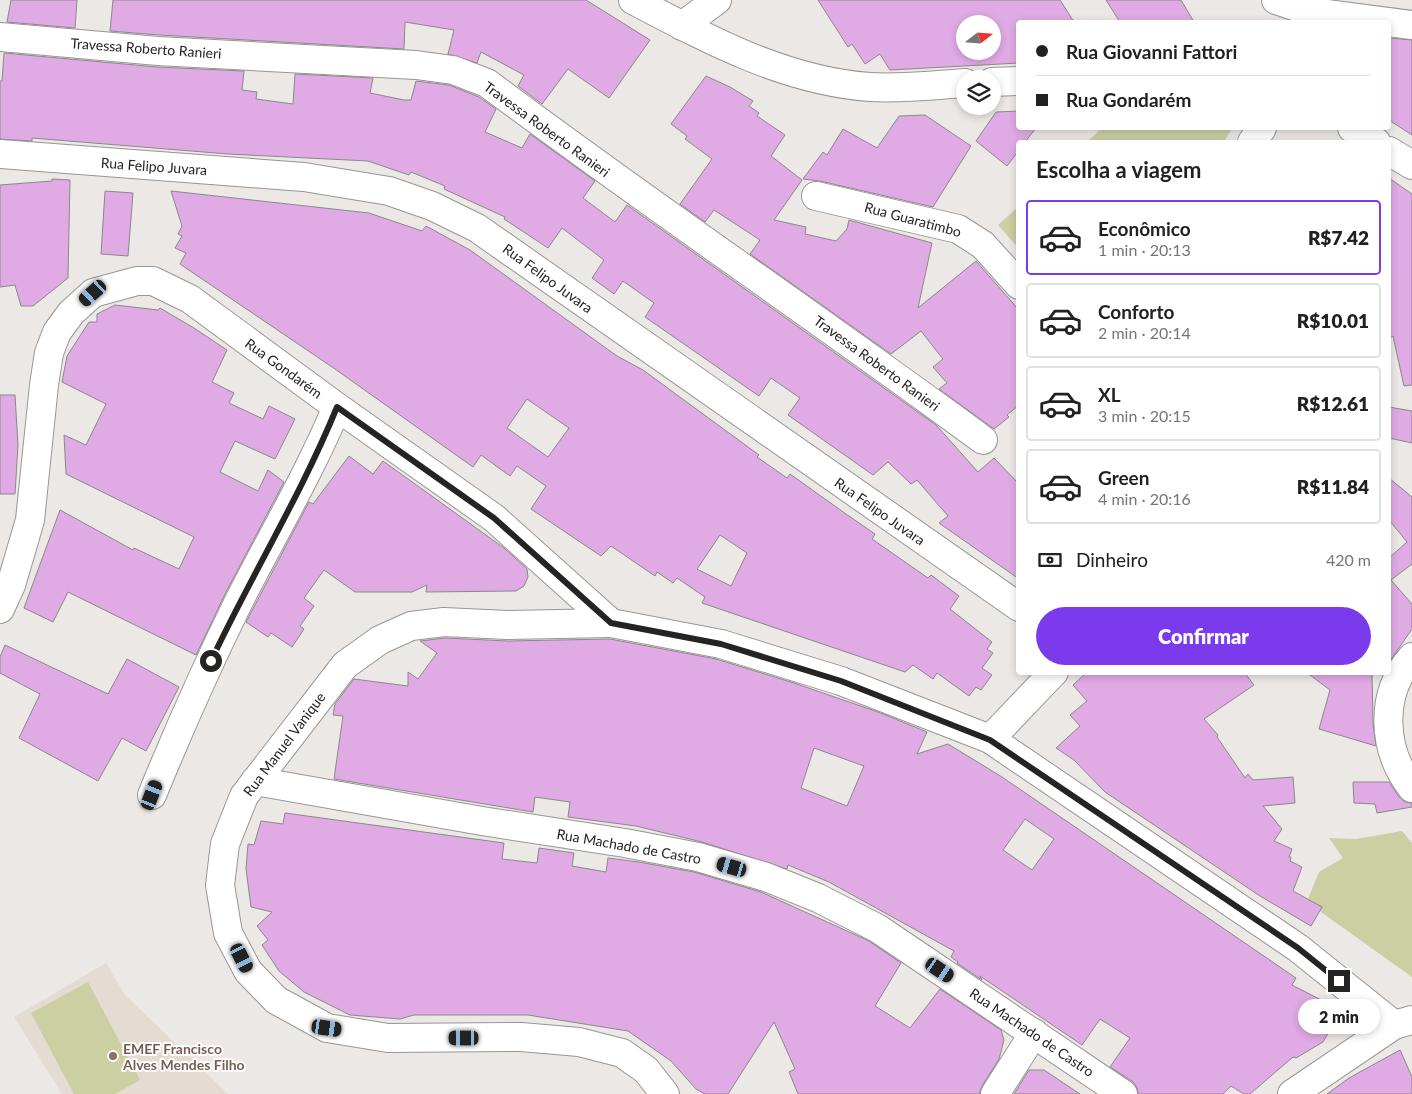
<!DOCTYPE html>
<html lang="pt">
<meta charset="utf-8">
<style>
:root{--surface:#fff;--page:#f2f2f2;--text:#202124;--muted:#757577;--line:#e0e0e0;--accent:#7c3aed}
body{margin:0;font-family:Lato,sans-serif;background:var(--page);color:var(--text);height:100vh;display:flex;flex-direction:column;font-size:19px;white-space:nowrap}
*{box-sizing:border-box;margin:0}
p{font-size:16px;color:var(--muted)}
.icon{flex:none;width:28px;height:28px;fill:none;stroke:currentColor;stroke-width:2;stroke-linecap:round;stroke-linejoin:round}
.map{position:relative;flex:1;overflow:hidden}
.drawer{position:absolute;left:1016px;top:140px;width:375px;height:535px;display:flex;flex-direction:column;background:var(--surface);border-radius:5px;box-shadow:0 2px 8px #0003}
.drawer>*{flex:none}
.hud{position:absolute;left:1016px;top:20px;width:375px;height:110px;border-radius:5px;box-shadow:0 2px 8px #0003;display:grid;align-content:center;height:110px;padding:0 20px;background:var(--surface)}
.needle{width:32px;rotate:73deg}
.fabs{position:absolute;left:956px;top:15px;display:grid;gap:10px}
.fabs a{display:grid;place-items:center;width:45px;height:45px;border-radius:50%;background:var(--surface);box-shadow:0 2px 8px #0003;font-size:25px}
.end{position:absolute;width:22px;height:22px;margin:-11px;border:6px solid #252423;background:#fff;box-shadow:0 0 0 2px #fff}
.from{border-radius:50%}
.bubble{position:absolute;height:35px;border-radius:18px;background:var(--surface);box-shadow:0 2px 8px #0003;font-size:16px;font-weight:800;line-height:35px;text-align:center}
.car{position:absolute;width:15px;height:30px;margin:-15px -8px;border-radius:6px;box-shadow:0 0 4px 1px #0007;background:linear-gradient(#222 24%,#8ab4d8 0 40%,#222 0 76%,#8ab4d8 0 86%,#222 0)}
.hud b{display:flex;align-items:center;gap:18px;height:48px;font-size:19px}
.hud b+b{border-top:1px solid var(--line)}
.hud i{width:12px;height:12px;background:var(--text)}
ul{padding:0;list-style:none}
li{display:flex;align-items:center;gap:15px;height:75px;margin:0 10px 8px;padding:0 10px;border:2px solid var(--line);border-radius:5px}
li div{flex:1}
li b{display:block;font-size:19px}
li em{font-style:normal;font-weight:800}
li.selected{border-color:var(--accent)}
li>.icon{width:45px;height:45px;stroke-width:1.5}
h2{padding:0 20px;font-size:22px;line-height:60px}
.pay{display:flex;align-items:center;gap:12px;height:55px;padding:0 20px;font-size:19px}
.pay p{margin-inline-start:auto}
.button{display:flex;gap:10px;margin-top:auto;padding:10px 20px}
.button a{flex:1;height:58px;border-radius:30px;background:var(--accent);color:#fff;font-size:20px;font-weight:800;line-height:58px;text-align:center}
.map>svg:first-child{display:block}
</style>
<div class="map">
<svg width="1412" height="1094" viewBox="0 0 1412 1094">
<rect width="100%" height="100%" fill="#ebe8e6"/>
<!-- built -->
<polygon fill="#e4dbd3" points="106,963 125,995 228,1094 62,1094 14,1017"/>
<!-- green -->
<g fill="#cbcfa2">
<polygon points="1102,128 1232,128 1224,142 1087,142"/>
<polygon points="1019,206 1019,249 998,225"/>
<polygon points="1402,831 1412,843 1412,977 1321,912 1306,904 1319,872 1343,858 1329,838 1356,839"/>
<polygon points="88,982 140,1080 115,1094 74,1094 31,1013"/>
</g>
<!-- building -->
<g fill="#e0aae5" stroke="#8a888a" fill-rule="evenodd">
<polygon points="11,0 77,0 75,28 7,22"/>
<polygon points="113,0 586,0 650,40 609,98 568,69 542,104 518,86 524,75 481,52 477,63 448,54 454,30 405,22 404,49 159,35 110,31"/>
<path d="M818 0H1060L1074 22H1019V63L890 70 880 54 865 64 852 44 848 47ZM965 24H992V51H965Z"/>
<polygon points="1106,0 1181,0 1194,22 1120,22"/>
<polygon points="1389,38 1412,40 1412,135 1389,120"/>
<polygon points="4,53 157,67 244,71 242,90 257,92 256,99 293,104 295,74 373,78 370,93 404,100 411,100 416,81 449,85 479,97 496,109 485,132 522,148 530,134 595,181 583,198 615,222 627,205 936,425 978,472 994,458 1019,484 1019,579 939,523 948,516 917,480 911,484 888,462 873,475 788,415 800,398 771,378 759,396 645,317 654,303 623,281 614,294 592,278 604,260 562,228 548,248 504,219 505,217 444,189 445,186 411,172 409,175 368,161 228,154 32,138 32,141 0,139 0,81 2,81"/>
<polygon points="706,76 730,87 753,101 749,106 759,113 757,116 785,135 771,156 802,180 774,220 806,227 805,234 836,241 847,229 849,220 932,243 918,308 976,261 982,268 1019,310 1019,405 1007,415 1009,417 994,429 939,389 947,383 933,367 943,359 921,331 891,354 750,254 760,240 714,210 705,222 680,204 712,159 685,139 687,136 671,124"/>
<polygon points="1019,111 1019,128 1036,128 1025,142 1019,142 1019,150 1007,166 976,141 996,112"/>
<polygon points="925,115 971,146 933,207 820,181 803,179 823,152 827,155 843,129 877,148 899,116"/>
<polygon points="1389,178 1412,194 1412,385 1404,386 1393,336 1389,339"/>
<polygon points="52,179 70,180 68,278 33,306 21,306 15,285 0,287 0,185 52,181"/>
<polygon points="105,191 133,193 128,256 101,254"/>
<path d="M171 191 369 213 422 231 426 226 470 250 617 356 643 370 759 455 757 457 787 478 790 474 846 514 875 534 872 539 928 578 931 575 959 596 950 609 992 642 987 649 993 653 982 668 992 675 981 690 976 687 969 696 937 673 933 679 913 665 905 672 702 603 705 597 677 578 673 583 657 572 655 576 611 546 601 556 531 509 546 486 517 466 510 476 481 455 473 467 335 369 180 264 186 253 175 248 182 236 178 234 182 226ZM527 399 569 428 548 457 507 428ZM720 535 747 553 731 586 697 569Z"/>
<polygon points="115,305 158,310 160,308 194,328 227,350 212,382 234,393 229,403 263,419 269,406 295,419 275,459 235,441 220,472 258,491 268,470 284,482 225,594 196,655 68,592 53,622 24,608 60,510 133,550 134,548 179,569 194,537 66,474 64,435 86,445 106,404 62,382 67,356 89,322 97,322 97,314"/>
<polygon points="0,395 15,395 18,445 15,494 0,494"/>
<polygon points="1389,407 1412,411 1412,443 1389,438"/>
<polygon points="349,456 373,474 383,461 504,548 527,569 528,577 524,586 516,591 426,592 427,585 412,592 355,592 324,570 304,598 314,606 300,626 304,629 292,647 271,633 268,637 246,622 309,502 313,504"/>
<polygon points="1389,478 1412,497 1412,564 1391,580 1412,604 1412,629 1389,662 1389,558 1407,542 1389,520"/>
<path d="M445 638 508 641 610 639 716 659 794 683 878 712 927 732 917 754 948 744 1002 777 1296 978 1292 985 1329 1004 1334 1019 1330 1030 1323 1042 1296 1058 1293 1057 1250 1094H1244L1231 1086 1223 1094H1138L1137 1087 1132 1081 1110 1067 1130 1038 1100 1019 1082 1045 980 976 982 980 957 963 958 962 951 957 954 951 829 882 788 865 787 869 702 842 636 826 568 817 570 802 535 797 533 812 334 779 343 716 333 715 335 704 354 679 408 686V672L418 679 437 653 420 641ZM814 748 864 766 847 806 801 788ZM1025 819 1054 839 1032 870 1003 850Z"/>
<polygon points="5,645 108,694 127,659 179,687 146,751 122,738 98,781 19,738 40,694 0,673 0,657"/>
<polygon points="1087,672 1244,672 1254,685 1204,719 1218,735 1217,737 1245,778 1248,774 1253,780 1293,777 1295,803 1263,806 1282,829 1274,841 1292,849 1289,857 1291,857 1290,861 1302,867 1293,891 1322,907 1311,926 1260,896 1105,792 1074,760 1056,748 1080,726 1070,715 1087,701 1073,685"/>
<polygon points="1306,672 1372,672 1373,724 1376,746 1319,729 1330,690"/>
<polygon points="1353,782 1389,782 1399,797 1405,802 1412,803 1412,807 1377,813 1375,804 1354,803"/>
<polygon points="285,813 504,843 502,859 537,863 539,848 574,853 572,866 606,872 608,858 639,862 694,872 761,892 869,941 901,963 875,1006 910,1028 940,989 1001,1030 1004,1040 999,1059 982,1086 979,1094 798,1094 789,1072 795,1069 774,1022 728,1094 705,1094 696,1089 671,1061 628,1031 528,1015 414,1015 400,1019 350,1015 304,992 279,971 262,945 268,940 257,926 272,912 251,907 246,869 248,844 254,845 261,821 283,824"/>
<polygon points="1400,1050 1412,1077 1412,1094 1327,1094 1349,1078"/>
<polygon points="1029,1070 1044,1070 1080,1094 1014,1094"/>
</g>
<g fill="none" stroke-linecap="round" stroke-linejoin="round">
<defs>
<g id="minor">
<path d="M633 0C707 39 785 81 870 87 901 89 934 85 965 83"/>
<polyline points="1276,0 1312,12 1412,25"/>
<polyline points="682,26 717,0"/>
<path d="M0 37 158 51 416 65 453 70 487 83C650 205 819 319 983 440"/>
<polyline points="992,82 1019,81"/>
<polyline points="1352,128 1376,142"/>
<polyline points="1252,142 1262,128"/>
<polyline points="1389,151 1412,165"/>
<polyline points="0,154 304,177 389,191 432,206 477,228 1019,607"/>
<polyline points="816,196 958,229 983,245 1019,285"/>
<polyline points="0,609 11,585 30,520 44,385 49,353 57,332 71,313 93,293 137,281 153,281 190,299 337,407 494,518 611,623 721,644 841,681 990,739 1298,948 1394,1025"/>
<polyline points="611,623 508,625 444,622 411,626 380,640 345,665 244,796 225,844 220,885 228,933 248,971 276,1000 327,1028 388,1038 521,1037 579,1042 622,1053 646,1070 665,1094"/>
<path d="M1412 657C1379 694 1382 750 1412 788"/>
<polyline points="990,739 1054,672"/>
<polyline points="255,781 482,821 625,843 698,857 766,877 818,898 877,928 1123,1094"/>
<path d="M152 795C179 729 208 664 239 601 272 536 309 474 337 407"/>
<polyline points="995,1094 1034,1033"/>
<polyline points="1292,1094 1394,1025 1412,1020"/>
</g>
</defs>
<!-- minor casing -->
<use href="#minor" stroke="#989694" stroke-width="30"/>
<!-- minor -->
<use href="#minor" stroke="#fff" stroke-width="28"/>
</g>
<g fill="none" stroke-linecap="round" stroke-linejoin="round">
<!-- route -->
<path stroke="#252423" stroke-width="6" d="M211 661C251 576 301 495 337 407L494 518 611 623 721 644 841 681 990 740 1298 948 1339 981"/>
</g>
<!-- markers -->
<circle fill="#8d6e63" stroke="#fff" stroke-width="2" cx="113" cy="1056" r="5"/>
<g text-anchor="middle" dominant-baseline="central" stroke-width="4" stroke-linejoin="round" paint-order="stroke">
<!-- street labels -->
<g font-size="14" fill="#252423" stroke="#fff">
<text transform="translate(146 48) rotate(4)">Travessa Roberto Ranieri</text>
<text transform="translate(547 129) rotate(36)">Travessa Roberto Ranieri</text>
<text transform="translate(154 166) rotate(4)">Rua Felipo Juvara</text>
<text transform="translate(913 219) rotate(15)">Rua Guaratimbo</text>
<text transform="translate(548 278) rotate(36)">Rua Felipo Juvara</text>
<text transform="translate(877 363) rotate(36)">Travessa Roberto Ranieri</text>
<text transform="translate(284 368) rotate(36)">Rua Gondarém</text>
<text transform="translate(880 511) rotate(35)">Rua Felipo Juvara</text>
<text transform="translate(284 744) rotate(-53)">Rua Manuel Vanique</text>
<text transform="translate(629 846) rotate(10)">Rua Machado de Castro</text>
<text transform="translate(1032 1032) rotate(34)">Rua Machado de Castro</text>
</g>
<!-- education labels -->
<g font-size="14" font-weight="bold" fill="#785e54" stroke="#fff" text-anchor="start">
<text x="123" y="1048">EMEF Francisco<tspan x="123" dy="16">Alves Mendes Filho</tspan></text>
</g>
</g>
</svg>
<div class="fabs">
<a><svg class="needle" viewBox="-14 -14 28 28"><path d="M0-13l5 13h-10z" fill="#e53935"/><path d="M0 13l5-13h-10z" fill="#757577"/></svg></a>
<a><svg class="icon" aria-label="layers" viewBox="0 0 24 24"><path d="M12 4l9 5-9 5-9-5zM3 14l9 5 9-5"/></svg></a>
</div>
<i class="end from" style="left:211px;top:661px"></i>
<i class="end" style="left:1339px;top:981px"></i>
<div class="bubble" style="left:1298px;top:999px;width:82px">2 min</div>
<i class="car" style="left:93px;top:293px;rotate:228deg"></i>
<i class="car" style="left:152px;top:795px;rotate:21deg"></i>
<i class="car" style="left:732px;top:867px;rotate:286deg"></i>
<i class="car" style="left:242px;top:958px;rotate:153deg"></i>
<i class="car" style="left:940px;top:970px;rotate:124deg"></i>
<i class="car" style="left:327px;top:1028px;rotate:98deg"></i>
<i class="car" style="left:464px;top:1038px;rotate:270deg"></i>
<div class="hud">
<b><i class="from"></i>Rua Giovanni Fattori</b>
<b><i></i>Rua Gondarém</b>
</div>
<section class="drawer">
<h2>Escolha a viagem</h2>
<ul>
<li class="selected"><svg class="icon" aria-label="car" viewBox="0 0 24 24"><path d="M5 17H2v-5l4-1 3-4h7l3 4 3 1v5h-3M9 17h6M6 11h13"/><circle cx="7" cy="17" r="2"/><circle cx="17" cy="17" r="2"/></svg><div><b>Econômico</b><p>1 min · 20:13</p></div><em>R$7.42</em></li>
<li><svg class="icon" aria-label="car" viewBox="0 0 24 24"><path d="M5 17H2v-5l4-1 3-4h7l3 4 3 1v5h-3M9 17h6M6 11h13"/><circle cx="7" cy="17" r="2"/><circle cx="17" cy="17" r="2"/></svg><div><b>Conforto</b><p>2 min · 20:14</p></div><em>R$10.01</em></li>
<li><svg class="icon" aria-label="car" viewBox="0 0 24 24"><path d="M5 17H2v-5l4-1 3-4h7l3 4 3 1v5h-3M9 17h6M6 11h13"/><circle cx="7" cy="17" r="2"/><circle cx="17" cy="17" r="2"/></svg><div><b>XL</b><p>3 min · 20:15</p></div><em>R$12.61</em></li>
<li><svg class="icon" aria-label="car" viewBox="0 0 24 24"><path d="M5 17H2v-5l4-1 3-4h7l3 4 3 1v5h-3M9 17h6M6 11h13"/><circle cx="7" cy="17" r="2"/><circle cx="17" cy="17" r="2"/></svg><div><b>Green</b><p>4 min · 20:16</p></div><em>R$11.84</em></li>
</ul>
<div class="pay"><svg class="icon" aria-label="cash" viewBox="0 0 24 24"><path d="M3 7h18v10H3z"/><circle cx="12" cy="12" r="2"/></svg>Dinheiro<p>420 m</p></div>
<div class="button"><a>Confirmar</a></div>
</section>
</div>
